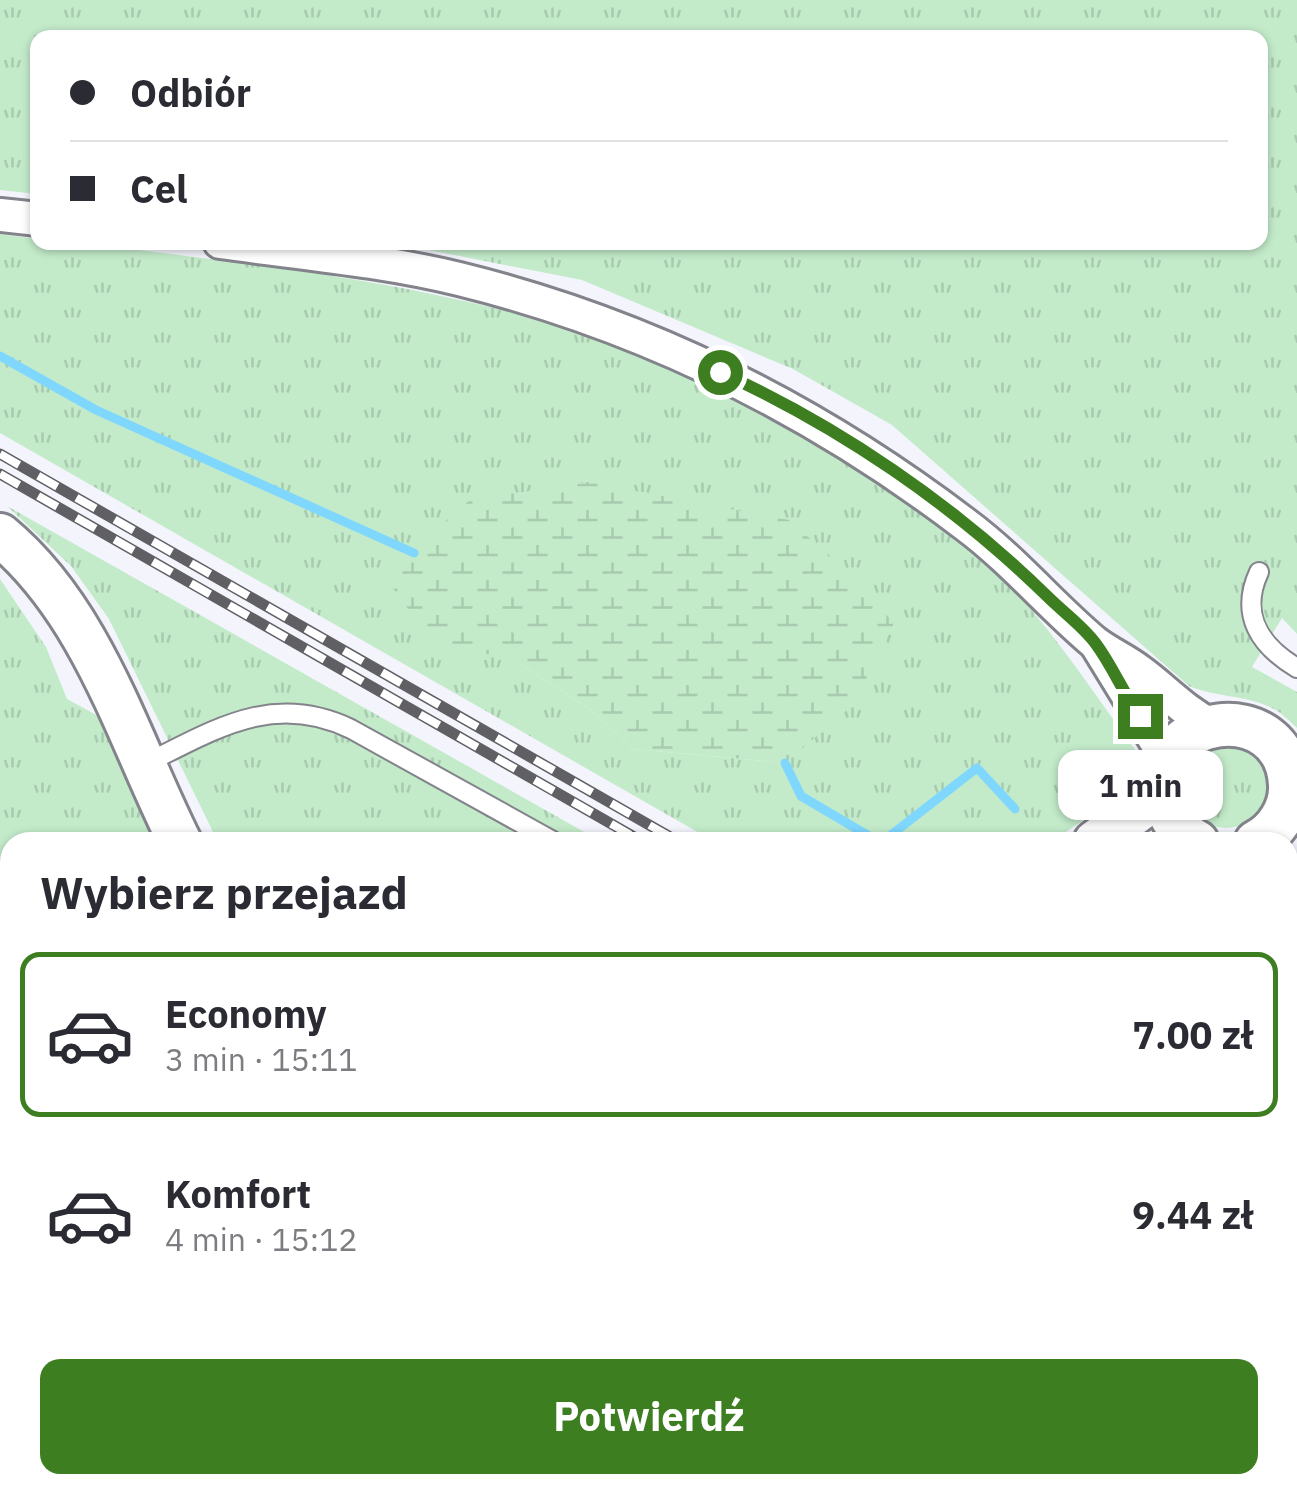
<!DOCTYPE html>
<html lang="pl">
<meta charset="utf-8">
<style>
:root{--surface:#fff;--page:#f2f2f3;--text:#2b2b33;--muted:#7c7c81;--line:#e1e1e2;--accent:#3d7e20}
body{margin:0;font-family:"IBM Plex Sans",sans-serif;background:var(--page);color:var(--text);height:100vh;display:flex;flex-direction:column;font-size:38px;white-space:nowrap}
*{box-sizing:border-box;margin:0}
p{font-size:32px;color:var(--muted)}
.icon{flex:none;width:55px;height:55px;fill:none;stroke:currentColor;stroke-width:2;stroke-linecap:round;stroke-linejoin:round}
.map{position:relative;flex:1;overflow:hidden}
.sheet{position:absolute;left:0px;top:832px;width:1298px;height:662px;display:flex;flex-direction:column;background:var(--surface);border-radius:30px 30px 0 0;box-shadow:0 2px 8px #0004}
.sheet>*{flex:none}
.guide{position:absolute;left:30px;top:30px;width:1238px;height:220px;border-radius:20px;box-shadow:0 2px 8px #0004;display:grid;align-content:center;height:220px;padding:0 40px;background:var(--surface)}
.end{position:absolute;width:45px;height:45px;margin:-22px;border:12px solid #3d7e20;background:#fff;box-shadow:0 0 0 5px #fff}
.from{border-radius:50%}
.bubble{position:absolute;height:70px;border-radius:20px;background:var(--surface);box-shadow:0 2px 8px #0004;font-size:32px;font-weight:700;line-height:70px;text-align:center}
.guide b{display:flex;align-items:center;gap:35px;height:95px;font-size:38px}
.guide b+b{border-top:2px solid var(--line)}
.guide i{width:25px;height:25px;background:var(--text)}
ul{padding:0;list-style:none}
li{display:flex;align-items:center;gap:30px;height:165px;margin:0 20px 15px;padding:0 20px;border:5px solid transparent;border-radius:20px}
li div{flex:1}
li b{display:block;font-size:38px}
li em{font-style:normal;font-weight:700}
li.selected{border-color:var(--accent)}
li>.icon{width:90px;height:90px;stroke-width:1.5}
h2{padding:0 40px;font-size:45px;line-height:120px}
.button{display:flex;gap:20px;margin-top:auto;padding:20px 40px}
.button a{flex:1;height:115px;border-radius:20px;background:var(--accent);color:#fff;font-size:40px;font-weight:700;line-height:115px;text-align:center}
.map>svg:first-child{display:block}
</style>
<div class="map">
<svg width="1297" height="1493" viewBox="0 0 1297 1493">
<defs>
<pattern id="grass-tufts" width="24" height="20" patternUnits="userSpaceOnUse" patternTransform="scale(2.5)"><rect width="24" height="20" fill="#c3ebca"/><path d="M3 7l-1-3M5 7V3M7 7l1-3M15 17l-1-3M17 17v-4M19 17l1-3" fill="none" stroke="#a8caae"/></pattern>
<pattern id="forest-crowns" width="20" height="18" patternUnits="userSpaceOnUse" patternTransform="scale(2.5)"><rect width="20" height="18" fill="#8fd29d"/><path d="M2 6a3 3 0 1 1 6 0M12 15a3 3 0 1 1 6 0" fill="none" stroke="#7bb487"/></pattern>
<pattern id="wetland-marsh" width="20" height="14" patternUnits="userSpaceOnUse" patternTransform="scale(2.5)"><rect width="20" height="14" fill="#c3ebca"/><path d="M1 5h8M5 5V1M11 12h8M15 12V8" fill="none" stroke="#a8caae"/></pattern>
</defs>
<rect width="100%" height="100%" fill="#f3f4fc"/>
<!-- grass -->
<g fill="url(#grass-tufts)" fill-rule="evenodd">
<path d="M0 0H1297V634L1282 618 1252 667 1297 692V728C1289 721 1280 711 1270 707 1244 695 1215 697 1189 686L892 425 793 369 582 280 393 243 1260 242V38H38L37 194 0 190Z"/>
<path d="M0 234 37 239 38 242C98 243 158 253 218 260 328 273 439 292 545 321 690 362 855 450 970 548 1038 605 1085 682 1137 752L1133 774 1119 796 1051 842H715L0 433ZM520 664 785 763 633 749 591 710Z"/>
<polygon points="7,506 602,842 218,842 109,619 71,566"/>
<polygon points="0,579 46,647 67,699 100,717 158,842 10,842 10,1376 0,1373"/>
<circle cx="1226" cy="786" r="42"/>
<polygon points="1288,899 1297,908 1297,1074 1288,1069"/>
<polygon points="1288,1413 1297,1419 1297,1493 840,1493 821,1485 1288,1485"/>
<polygon points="306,1485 666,1485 658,1493 328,1493"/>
</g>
<!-- forest -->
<g fill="url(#forest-crowns)">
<polygon points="0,1373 10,1376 10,1485 306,1485 328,1493 0,1493"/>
<polygon points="666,1485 821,1485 840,1493 658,1493"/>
</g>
<!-- wetland -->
<polygon fill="url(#wetland-marsh)" points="588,482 789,520 838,563 894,623 853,705 785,763 633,749 591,710 520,664 429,637 389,583 429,535 470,500"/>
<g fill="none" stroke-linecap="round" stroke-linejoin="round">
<!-- stream -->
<g stroke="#7fd7fe" stroke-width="9">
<polyline points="0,356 96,410 414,553"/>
<polyline points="785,763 801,796 879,842"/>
<polyline points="882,842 977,768 1015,809"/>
<polyline points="1288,1053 1297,1058"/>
</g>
<defs>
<g id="service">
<path d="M1259 572C1239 615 1260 646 1297 668"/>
<path d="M145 764C214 730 273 691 351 729L555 842"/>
<polyline points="1288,1377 1297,1384"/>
</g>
<g id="minor">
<polyline points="0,215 38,219"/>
<path d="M220 242C299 253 381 260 459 279 646 325 814 409 966 525 1013 560 1050 605 1094 642 1108 653 1125 660 1139 671 1164 689 1183 711 1211 725"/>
<polyline points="1098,647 1168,761"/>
</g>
<g id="tertiary">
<path d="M0 535C93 612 128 738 180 842"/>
<polyline points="1095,842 1163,792"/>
<path d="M1197 842C1181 834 1169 818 1165 801 1144 713 1286 693 1290 785 1291 809 1276 832 1256 842"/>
<polyline points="1288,881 1297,890"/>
</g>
</defs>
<!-- service casing -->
<use href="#service" stroke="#83838b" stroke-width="22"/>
<!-- minor casing -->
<use href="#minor" stroke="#83838b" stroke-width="38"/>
<!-- tertiary casing -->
<use href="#tertiary" stroke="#83838b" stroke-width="48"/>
<!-- service -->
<use href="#service" stroke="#fff" stroke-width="18"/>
<!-- minor -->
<use href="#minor" stroke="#fff" stroke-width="32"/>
<!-- tertiary -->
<use href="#tertiary" stroke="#fff" stroke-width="42"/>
<defs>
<g id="rail">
<polyline points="0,454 679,842"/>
<polyline points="0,474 643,842"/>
<polyline points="1288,1190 1297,1196"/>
<polyline points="1288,1210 1297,1216"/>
<polyline points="1288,1245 1297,1252"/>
</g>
</defs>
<!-- rail casing -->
<use href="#rail" stroke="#606064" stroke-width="11"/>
<!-- rail -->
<use href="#rail" stroke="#fff" stroke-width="8" stroke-dasharray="22" stroke-linecap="butt"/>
</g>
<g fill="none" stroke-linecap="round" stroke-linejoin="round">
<!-- route -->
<path stroke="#3d7e20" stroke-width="12" d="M720 372C840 427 953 504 1047 596 1063 612 1084 627 1096 644 1113 667 1123 693 1140 716"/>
</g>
</svg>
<i class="end from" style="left:720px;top:372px"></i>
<i class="end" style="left:1140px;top:716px"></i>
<div class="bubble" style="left:1058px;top:750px;width:165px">1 min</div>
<div class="guide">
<b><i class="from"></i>Odbiór</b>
<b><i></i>Cel</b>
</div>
<section class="sheet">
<h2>Wybierz przejazd</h2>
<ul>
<li class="selected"><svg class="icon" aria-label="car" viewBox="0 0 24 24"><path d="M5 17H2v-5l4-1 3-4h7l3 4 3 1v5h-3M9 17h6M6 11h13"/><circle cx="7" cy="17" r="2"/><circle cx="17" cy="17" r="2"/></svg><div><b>Economy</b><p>3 min · 15:11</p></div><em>7.00 zł</em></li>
<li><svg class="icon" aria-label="car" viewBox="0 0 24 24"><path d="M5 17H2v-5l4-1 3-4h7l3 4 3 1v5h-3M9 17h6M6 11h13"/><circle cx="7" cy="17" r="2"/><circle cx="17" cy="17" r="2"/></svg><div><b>Komfort</b><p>4 min · 15:12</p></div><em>9.44 zł</em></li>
</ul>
<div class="button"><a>Potwierdź</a></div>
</section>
</div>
